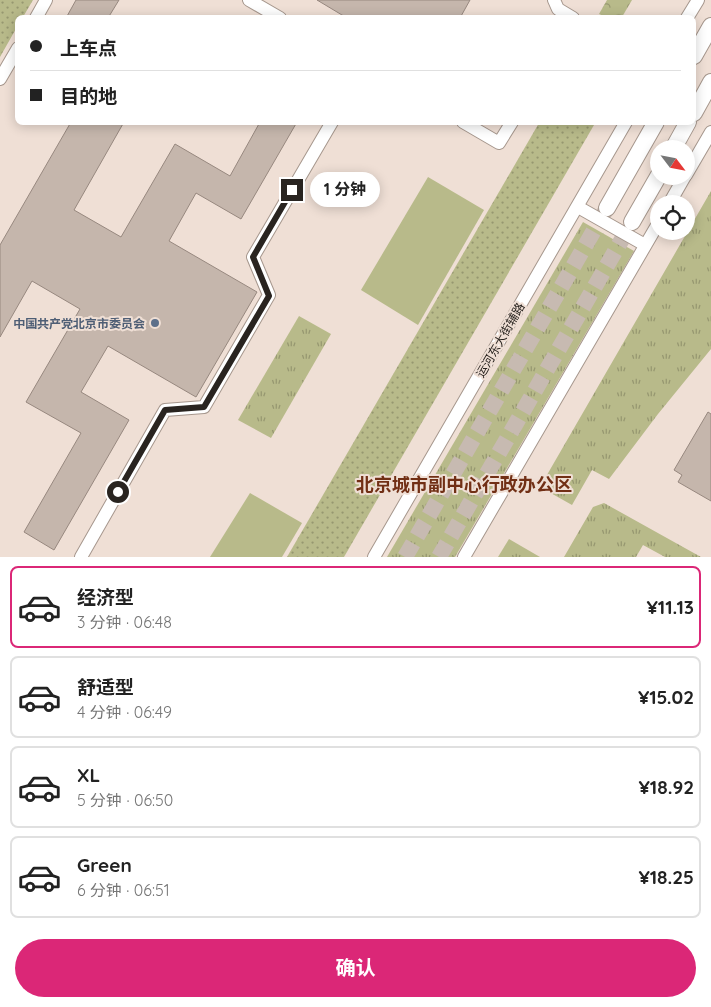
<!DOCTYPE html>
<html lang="zh">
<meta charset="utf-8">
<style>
:root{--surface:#fff;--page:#f2f2f2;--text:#222;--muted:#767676;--line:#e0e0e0;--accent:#db2777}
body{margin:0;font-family:Quicksand,"Noto Sans SC",sans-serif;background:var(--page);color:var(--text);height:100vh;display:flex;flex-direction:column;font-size:19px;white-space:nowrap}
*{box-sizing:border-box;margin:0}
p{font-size:16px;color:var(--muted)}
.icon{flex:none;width:28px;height:28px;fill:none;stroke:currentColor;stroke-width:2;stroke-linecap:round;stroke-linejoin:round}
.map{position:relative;height:557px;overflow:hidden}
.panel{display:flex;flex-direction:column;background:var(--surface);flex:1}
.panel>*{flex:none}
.hud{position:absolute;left:15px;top:15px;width:681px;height:110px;border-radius:8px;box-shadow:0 2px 12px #0003;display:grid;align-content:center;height:110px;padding:0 15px;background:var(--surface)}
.needle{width:32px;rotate:122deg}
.controls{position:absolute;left:650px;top:140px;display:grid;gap:10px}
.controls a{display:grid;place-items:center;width:45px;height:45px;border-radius:50%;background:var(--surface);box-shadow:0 2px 12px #0003;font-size:25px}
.end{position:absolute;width:22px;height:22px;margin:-11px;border:6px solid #292420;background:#fff;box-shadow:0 0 0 2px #fff}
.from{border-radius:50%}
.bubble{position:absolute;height:35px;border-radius:18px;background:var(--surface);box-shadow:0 2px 12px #0003;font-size:16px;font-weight:700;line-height:35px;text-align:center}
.hud b{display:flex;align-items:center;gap:18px;height:48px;font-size:19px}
.hud b+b{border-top:1px solid var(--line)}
.hud i{width:12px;height:12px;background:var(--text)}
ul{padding:9px 0 0;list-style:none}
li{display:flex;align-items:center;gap:15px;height:82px;margin:0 10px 8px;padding:0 5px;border:2px solid var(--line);border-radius:8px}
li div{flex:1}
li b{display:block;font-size:19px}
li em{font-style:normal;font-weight:700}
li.active{border-color:var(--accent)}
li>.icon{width:45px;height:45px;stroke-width:1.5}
.action{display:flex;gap:10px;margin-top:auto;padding:10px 15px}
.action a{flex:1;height:58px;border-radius:30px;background:var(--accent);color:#fff;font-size:20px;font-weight:700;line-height:58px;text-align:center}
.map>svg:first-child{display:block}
</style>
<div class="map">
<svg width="711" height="557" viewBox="0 0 711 557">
<defs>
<pattern id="grass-tufts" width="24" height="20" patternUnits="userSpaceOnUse" patternTransform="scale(1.25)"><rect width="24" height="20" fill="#b8ba8a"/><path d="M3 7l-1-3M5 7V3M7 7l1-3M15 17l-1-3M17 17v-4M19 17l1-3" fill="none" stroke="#969770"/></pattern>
<pattern id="forest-crowns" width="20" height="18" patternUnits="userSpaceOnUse" patternTransform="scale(1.25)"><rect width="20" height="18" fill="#b8ba8a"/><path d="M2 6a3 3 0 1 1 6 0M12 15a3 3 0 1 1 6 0" fill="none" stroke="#969770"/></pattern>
<pattern id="park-dots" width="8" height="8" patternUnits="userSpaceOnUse" patternTransform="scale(1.25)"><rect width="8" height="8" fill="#b8ba8a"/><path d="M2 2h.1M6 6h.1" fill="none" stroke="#969770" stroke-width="1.8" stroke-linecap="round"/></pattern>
</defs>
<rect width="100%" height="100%" fill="#efdfd5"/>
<!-- grass -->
<g fill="url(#grass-tufts)">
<polygon points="711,191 711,349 658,414 609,479 592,470 572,505 540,487"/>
<polygon points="583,222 634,251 455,557 387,557"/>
<polygon points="299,316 331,334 271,438 238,420"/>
<polygon points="604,503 701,557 665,557 643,545 636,557 564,557 593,507"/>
<polygon points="509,539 540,557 498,557"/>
</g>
<!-- forest -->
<polygon fill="url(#forest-crowns)" points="607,0 632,0 622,17 606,17 599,14"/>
<!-- park -->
<g fill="url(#park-dots)">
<polygon points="0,0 33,0 23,17 18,18 17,27 0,57"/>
<polygon points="590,122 594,125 344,557 287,557 539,123"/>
</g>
<!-- pitch -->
<g fill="#b8ba8a">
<polygon points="428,177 484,210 418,325 361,290"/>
<polygon points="250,493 302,523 282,557 210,557"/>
</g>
<!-- building -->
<g fill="#c5b6ac" stroke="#97887f">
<polygon points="76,0 119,0 108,18 66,18"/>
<polygon points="317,0 470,0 460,18 347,18"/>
<polygon points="71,122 124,122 74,210 121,237 175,144 230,176 260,122 297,122 241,219 196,193 169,241 257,292 196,397 108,346 81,392 129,420 54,550 24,532 81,433 26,402 80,309 32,281 0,337 0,245"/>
<polygon points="708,412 711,414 711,501 678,482 682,475 674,470"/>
</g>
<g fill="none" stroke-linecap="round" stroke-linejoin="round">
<!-- major-tunnel -->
<g stroke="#c7bab1" stroke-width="16" stroke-dasharray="16 8" stroke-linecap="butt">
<polyline points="405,557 607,208"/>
<polyline points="439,557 632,222"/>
</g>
<defs>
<g id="minor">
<polyline points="249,0 280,18"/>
<polyline points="554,0 558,9 573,18"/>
<polyline points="36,18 46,0"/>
<polyline points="687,18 698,0"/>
<polyline points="0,79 18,48"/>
<polyline points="463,122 499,143 512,122"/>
<polyline points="686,175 711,132"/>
<polyline points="669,204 685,176"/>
<polyline points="578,207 645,245"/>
<polyline points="81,557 165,410 204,407 269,295 253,257 332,122"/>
<polyline points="374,557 626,122"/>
<polyline points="464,557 659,222"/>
</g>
<g id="major">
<polyline points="694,56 711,26"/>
<polyline points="694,113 711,82"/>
<polyline points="673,149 688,122"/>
<polyline points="607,208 656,122"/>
<polyline points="632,222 659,175"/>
</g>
</defs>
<!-- minor casing -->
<use href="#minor" stroke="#a6978d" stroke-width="14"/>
<!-- major casing -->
<use href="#major" stroke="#a6978d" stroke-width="18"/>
<!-- minor -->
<use href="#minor" stroke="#fff" stroke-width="12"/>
<!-- major -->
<use href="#major" stroke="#fff" stroke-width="16"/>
</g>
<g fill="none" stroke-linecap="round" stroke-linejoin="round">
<!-- route -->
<polyline stroke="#292420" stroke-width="6" points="118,492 165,410 204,407 269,296 253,257 292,190"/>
</g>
<!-- markers -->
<circle fill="#5c6f8a" stroke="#efdfd5" stroke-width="2" cx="155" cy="323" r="5"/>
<g text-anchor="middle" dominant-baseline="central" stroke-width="4" stroke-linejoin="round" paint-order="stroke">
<!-- service labels -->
<g font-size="12" font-weight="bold" fill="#4e5e75" stroke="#efdfd5" text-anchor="end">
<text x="145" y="323">中国共产党北京市委员会</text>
</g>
<!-- street labels -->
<g font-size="12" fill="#292420" stroke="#efdfd5">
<text transform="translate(500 340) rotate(-60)">运河东大街辅路</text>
</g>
<!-- district labels -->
<g font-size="18" font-weight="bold" fill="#712f15" stroke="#efdfd5">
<text x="464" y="484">北京城市副中心行政办公区</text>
</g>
</g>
</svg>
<div class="controls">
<a><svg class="needle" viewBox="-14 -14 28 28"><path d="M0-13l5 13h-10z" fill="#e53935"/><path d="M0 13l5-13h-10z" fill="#767676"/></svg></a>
<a><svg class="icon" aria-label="locate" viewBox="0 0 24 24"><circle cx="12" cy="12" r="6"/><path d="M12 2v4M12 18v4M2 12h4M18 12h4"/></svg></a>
</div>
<i class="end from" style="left:118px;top:492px"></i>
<i class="end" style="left:292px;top:190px"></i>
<div class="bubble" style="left:310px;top:172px;width:70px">1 分钟</div>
<div class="hud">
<b><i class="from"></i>上车点</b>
<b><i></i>目的地</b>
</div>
</div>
<section class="panel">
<ul>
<li class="active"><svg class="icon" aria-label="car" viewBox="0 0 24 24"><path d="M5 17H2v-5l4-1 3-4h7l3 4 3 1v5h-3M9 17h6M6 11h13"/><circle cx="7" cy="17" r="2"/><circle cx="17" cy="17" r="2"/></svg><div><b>经济型</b><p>3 分钟 · 06:48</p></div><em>¥11.13</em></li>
<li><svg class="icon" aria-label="car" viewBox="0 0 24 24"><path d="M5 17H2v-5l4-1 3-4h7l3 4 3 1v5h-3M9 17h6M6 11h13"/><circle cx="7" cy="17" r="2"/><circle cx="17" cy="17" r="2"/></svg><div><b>舒适型</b><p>4 分钟 · 06:49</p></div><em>¥15.02</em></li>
<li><svg class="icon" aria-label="car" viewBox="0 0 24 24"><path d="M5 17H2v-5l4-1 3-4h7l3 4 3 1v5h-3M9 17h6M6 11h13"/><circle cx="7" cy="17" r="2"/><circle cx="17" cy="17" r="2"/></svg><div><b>XL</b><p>5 分钟 · 06:50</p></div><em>¥18.92</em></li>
<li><svg class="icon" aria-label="car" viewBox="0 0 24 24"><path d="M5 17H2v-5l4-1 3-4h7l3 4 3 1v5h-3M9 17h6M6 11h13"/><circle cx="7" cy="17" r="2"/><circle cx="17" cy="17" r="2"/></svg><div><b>Green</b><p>6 分钟 · 06:51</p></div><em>¥18.25</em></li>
</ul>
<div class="action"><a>确认</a></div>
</section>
